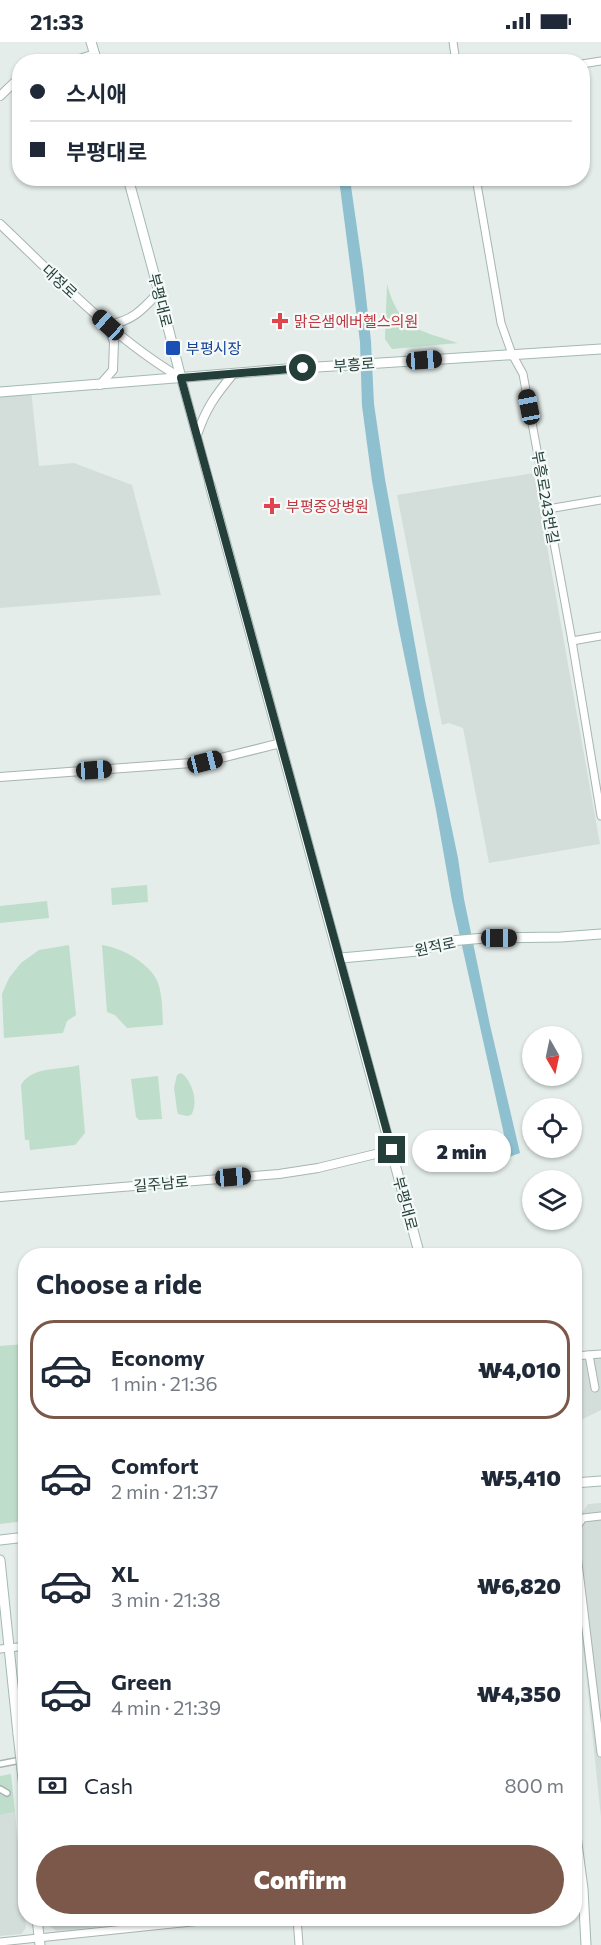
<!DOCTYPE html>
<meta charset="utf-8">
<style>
:root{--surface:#fff;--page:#f6f6f7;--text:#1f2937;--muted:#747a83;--line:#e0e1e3;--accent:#7c584b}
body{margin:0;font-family:Commissioner,"Noto Sans KR",sans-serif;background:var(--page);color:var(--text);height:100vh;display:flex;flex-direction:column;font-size:22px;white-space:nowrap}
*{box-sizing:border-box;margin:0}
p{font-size:20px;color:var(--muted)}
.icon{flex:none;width:33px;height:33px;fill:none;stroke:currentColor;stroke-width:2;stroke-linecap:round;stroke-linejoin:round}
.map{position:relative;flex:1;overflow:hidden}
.details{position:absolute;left:18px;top:1206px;width:564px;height:678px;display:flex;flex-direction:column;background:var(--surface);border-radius:24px;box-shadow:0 2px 4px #0004}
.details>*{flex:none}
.hud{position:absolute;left:12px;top:12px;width:578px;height:132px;border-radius:24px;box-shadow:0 2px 4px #0004;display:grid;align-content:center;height:132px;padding:0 18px;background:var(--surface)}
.needle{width:39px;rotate:171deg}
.tools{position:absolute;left:522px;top:984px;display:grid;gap:12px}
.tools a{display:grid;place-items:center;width:60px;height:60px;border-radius:50%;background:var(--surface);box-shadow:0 2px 4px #0004;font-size:30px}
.end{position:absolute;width:27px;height:27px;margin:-14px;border:8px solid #243f3a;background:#fff;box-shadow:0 0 0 3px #fff}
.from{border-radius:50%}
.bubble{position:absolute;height:42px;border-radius:21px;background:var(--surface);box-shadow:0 2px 4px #0004;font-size:20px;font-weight:800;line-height:42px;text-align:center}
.car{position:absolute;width:18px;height:36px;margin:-18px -9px;border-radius:8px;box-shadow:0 0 4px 2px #0007;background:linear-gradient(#222 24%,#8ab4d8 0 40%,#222 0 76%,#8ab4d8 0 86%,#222 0)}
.hud b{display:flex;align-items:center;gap:21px;height:57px;font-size:22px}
.hud b+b{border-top:2px solid var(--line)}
.hud i{width:15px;height:15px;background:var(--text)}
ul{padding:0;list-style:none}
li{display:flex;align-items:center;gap:18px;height:99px;margin:0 12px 9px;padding:0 6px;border:3px solid transparent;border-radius:24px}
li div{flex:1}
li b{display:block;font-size:22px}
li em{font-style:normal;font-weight:800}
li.on{border-color:var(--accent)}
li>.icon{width:54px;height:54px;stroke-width:1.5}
h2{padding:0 18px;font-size:27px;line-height:72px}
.pay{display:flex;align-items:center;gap:15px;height:66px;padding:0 18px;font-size:22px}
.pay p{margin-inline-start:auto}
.cta{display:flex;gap:12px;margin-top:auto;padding:12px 18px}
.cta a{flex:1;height:69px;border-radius:36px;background:var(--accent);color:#fff;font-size:24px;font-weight:800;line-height:69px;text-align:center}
.status{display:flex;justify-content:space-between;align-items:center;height:42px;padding:0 30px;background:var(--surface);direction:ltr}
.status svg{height:16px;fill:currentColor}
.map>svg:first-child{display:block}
</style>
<div class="status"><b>21:33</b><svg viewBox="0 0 49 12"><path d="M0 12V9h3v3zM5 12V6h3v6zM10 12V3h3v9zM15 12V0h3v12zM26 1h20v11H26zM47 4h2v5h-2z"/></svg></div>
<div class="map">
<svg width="601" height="1903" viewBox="0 0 601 1903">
<rect width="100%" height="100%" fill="#e4edea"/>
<!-- built -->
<g fill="#d3ddd9">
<polygon points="31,348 39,424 74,421 132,443 161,553 0,566 0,350"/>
<polygon points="534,431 600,802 489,821 463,686 449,681 442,683 397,453"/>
<polygon points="601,1313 601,1368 575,1381 574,1315"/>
<polygon points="601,1461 601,1775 575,1528 574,1483 588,1462"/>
<polygon points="15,1770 26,1886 21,1892 0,1894 0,1773"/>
<polygon points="49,1877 49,1876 182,1877 56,1889 50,1884"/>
</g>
<!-- green -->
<g fill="#beddca">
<path d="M387 242C399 287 418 288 458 301L392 307 385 297Z"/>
<polygon points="147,843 148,860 112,863 111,846"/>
<polygon points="47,859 49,876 0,881 0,864"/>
<polygon points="69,903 76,973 67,979 63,991 4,996 2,952 9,936 21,921 39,908"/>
<path d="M102 903C121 906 144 918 155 935 163 948 162 968 163 983L127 986 115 973 107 970Z"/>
<path d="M79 1023 85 1091 75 1103 30 1108 29 1098H25L21 1043C33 1023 60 1029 79 1023Z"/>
<path d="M181 1031C192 1038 199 1061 191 1073L187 1074 178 1072 177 1068 174 1046 177 1033Z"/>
<polygon points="158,1034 162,1077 139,1078 136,1075 131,1037"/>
<polygon points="25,1302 25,1479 0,1482 0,1304"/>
<polygon points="11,1732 15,1770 0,1773 0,1734"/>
</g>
<!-- water -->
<polygon fill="#8fc0d0" points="339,137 350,137 363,228 371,299 374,362 385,437 425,658 458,816 464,857 490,983 520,1111 509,1115 452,859 436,768 398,583 372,439 362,364 360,300"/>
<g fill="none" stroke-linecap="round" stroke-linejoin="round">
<defs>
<g id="pedestrian">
<polyline points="0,1722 26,1717"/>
<polyline points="0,1747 7,1751"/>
</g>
<g id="minor">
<polyline points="453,0 456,20"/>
<polyline points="582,22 601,19"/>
<polyline points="476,136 501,281 512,312 523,332 532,381 572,599 601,774"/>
<polyline points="548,467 601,458"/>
<polyline points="572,599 601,594"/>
<polyline points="589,1313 595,1346"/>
<polyline points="574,1314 601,1312"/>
<polyline points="601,1474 583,1476 575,1487 575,1496 601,1711"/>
<polyline points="0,1607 26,1604"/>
<polyline points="297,1876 299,1903"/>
<polyline points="0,1900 230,1876"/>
</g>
<g id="tertiary">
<polyline points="70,20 95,12"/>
<polyline points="0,54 20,35"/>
<path d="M0 182C57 236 113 296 181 336L210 443"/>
<path d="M100 343 113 328 114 300 108 283C133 279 143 267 159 250"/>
<path d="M197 393C206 366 215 354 233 332"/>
<polyline points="0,735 205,720 281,701"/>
<polyline points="0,1155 279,1132 318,1126 392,1108"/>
</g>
<g id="secondary">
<polyline points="91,0 97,20"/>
<polyline points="128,136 159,250 181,336"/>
<polyline points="0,350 286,327 601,307"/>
<polyline points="210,443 420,1214"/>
<polyline points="341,916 418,909 450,899 485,896 561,895 601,892"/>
<polyline points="574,1441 601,1439"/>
<polyline points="0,1498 26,1495"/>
<polyline points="0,1518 18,1692"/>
<polyline points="22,1728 26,1766"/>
<polyline points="574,1778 583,1847 586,1903"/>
<polyline points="37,1876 40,1903"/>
</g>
</defs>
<!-- pedestrian casing -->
<use href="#pedestrian" stroke="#a7b5b2" stroke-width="8"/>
<!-- minor casing -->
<use href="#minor" stroke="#a7b5b2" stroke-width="9"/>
<!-- tertiary casing -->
<use href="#tertiary" stroke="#a7b5b2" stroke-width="10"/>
<!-- secondary casing -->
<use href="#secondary" stroke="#a3b9b3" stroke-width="11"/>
<!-- pedestrian -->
<use href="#pedestrian" stroke="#fff" stroke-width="5"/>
<!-- minor -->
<use href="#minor" stroke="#fff" stroke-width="7"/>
<!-- tertiary -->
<use href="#tertiary" stroke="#fff" stroke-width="8"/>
<!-- secondary -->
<use href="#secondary" stroke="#fff" stroke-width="9"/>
<defs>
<polyline id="secondary-bridge" points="18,1692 22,1728"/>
</defs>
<!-- secondary-bridge casing -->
<use href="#secondary-bridge" stroke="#a3b9b3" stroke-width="11" stroke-linecap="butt"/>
<!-- secondary-bridge -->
<use href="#secondary-bridge" stroke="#fff" stroke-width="9"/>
</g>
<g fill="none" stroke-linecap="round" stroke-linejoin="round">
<!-- route -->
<polyline stroke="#243f3a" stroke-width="8" points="303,326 181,336 392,1108"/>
</g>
<!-- markers -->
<g fill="#e0444e" stroke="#f5faf8" stroke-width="2">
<path d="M277 270h6v6h6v6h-6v6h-6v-6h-6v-6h6z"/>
<path d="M269 455h6v6h6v6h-6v6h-6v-6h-6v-6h6z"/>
</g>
<rect fill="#1a4fb4" stroke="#f5faf8" stroke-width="2" x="165" y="298" width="16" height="16" rx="3"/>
<g text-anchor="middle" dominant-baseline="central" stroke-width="4.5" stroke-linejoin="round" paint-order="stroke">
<!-- street labels -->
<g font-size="15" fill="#243f3a" stroke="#f5faf8">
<text transform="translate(60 239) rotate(43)">대정로</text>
<text transform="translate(161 258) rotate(76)">부평대로</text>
<text transform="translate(354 322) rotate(-4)">부흥로</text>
<text transform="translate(546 455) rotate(80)">부흥로243번길</text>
<text transform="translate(435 904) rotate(-12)">원적로</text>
<text transform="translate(161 1141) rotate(-5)">길주남로</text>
<text transform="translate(406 1161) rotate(75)">부평대로</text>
</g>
<!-- health labels -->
<g font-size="15" fill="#be3a42" stroke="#f5faf8" text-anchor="start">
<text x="294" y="279">맑은샘에버헬스의원</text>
<text x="286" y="464">부평중앙병원</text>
</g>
<!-- transit labels -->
<g font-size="15" fill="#164399" stroke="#f5faf8" text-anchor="start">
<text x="186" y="306">부평시장</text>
</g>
</g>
</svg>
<div class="tools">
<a><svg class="needle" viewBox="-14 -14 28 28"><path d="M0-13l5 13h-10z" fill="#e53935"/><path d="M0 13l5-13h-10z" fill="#747a83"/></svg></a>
<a><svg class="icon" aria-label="locate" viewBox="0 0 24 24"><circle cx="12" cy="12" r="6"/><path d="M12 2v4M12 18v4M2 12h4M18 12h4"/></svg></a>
<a><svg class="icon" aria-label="layers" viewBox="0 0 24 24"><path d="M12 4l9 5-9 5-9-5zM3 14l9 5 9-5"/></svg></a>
</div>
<i class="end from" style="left:303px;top:326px"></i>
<i class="end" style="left:392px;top:1108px"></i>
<div class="bubble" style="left:412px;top:1088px;width:99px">2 min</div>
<i class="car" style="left:108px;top:283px;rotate:312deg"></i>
<i class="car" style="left:424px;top:318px;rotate:86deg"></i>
<i class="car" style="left:529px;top:365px;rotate:349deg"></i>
<i class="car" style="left:205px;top:720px;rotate:76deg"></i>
<i class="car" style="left:94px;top:728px;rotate:86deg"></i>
<i class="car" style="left:499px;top:896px;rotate:90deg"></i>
<i class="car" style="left:233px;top:1135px;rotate:85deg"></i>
<div class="hud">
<b><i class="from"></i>스시애</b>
<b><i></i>부평대로</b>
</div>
<section class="details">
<h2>Choose a ride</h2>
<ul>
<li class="on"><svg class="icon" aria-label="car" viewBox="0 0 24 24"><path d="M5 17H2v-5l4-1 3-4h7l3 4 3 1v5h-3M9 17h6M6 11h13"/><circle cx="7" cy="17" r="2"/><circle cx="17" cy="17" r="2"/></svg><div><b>Economy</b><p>1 min · 21:36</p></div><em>₩4,010</em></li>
<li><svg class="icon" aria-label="car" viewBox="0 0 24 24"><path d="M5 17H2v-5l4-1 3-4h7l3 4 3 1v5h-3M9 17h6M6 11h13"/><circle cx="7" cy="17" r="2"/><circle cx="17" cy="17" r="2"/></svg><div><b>Comfort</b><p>2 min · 21:37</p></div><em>₩5,410</em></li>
<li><svg class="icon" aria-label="car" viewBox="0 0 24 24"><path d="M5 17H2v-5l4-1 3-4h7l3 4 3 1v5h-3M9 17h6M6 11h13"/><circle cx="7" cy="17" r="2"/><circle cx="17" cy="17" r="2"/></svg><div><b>XL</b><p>3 min · 21:38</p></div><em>₩6,820</em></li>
<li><svg class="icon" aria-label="car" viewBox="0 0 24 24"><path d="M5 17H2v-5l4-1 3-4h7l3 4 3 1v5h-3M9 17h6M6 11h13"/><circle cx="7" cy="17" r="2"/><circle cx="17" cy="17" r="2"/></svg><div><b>Green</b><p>4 min · 21:39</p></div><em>₩4,350</em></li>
</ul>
<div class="pay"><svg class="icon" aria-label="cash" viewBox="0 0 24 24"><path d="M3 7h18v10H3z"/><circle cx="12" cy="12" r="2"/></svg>Cash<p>800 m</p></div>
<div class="cta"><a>Confirm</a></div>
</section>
</div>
